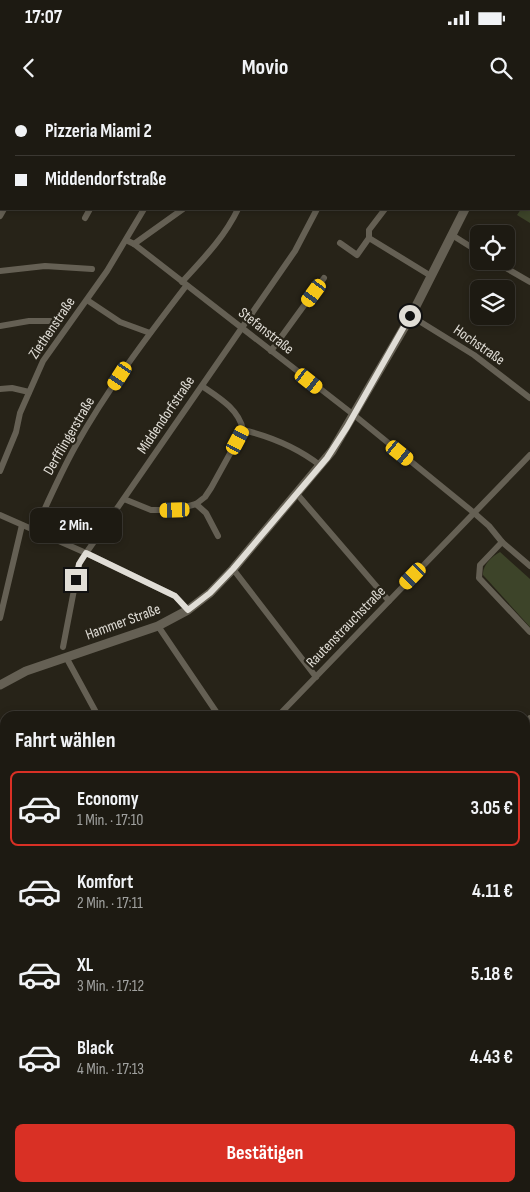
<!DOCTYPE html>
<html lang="de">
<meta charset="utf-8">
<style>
:root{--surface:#1d1a12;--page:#2a2720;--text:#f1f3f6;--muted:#a0a19f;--line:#3b3832;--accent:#d93025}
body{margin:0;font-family:"Sofia Sans Condensed",sans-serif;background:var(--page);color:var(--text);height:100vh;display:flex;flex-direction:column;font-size:19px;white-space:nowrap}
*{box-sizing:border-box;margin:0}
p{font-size:16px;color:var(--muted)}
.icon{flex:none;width:28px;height:28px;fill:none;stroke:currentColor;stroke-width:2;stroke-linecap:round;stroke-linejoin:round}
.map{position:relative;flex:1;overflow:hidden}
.side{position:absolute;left:0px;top:611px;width:530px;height:481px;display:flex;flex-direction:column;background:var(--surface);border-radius:15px 15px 0 0;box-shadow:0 2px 8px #0003,0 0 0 1px var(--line)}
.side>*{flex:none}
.banner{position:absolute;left:0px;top:0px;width:530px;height:110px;box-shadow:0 2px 8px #0003,0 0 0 1px var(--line);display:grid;align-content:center;height:110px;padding:0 15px;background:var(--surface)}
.fabs{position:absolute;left:470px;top:125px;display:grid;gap:10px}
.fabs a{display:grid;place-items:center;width:45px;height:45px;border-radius:8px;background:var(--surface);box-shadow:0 2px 8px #0003,0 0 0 1px var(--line);font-size:25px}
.end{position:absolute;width:22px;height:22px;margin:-11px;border:6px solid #e0ddd6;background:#111;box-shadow:0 0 0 2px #111}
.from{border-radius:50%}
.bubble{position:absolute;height:35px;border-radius:8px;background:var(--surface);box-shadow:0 2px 8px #0003,0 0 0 1px var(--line);font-size:16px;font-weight:700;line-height:35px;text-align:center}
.car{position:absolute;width:15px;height:30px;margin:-15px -8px;border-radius:6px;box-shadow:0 0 4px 1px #0007;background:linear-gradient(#f5c518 24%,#345 0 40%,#f5c518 0 76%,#345 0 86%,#f5c518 0)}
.banner b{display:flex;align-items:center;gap:18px;height:48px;font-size:19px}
.banner b+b{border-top:1px solid var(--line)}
.banner i{width:12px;height:12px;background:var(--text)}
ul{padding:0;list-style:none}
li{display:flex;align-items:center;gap:15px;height:75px;margin:0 10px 8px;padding:0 5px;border:2px solid transparent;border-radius:8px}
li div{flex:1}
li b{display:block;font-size:19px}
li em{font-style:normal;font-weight:700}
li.on{border-color:var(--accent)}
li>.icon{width:45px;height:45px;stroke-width:1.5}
h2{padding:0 15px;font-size:22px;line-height:60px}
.button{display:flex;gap:10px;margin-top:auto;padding:10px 15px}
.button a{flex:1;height:58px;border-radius:8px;background:var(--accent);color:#fff;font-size:20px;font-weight:700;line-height:58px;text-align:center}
.status{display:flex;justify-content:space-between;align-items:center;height:35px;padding:0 25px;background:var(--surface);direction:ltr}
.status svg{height:14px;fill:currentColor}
header{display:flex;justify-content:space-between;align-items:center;height:65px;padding:0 15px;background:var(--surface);font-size:22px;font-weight:700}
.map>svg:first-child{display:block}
</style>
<div class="status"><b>17:07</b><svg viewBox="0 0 49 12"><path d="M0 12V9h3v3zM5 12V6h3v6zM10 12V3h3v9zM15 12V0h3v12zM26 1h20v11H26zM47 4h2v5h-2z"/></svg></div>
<header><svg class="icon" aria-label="back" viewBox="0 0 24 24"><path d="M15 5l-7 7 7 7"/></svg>Movio<svg class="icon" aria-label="search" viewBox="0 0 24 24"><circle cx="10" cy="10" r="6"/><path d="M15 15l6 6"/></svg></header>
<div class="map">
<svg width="530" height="1092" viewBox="0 0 530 1092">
<rect width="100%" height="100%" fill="#272318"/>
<!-- green -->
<g fill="#3d4429">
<polygon points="530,92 530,123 517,115 521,109 529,109"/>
<path d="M500 452 530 479V527L483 475C482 466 492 456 500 452Z"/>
</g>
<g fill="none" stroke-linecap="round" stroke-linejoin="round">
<!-- street -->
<g stroke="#656054" stroke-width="6">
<polyline points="234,0 239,1"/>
<polyline points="67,1 68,0"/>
<polyline points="153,1 154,0"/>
<polyline points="207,1 208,0"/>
<polyline points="529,15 530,15"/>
<polyline points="0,62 1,63"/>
<polyline points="385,109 369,130 369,138 431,176"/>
<polyline points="0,116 4,109"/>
<polyline points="85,118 90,109"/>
<polyline points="452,135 479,152"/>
<polyline points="126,140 134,144 354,315 473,412 489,426 502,442 530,466"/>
<polyline points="340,143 357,155 369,138"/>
<polyline points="134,144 183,109"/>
<polyline points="494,161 530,182"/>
<polyline points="0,171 45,166 92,169"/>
<path d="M182 182C203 159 224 138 238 109"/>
<polyline points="87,200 120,222 150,233"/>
<polyline points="411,216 474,255 530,298"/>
<polyline points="0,226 29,221 51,221"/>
<polyline points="271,251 324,178"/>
<polyline points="0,289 12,288 29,292"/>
<path d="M243 330C272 337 298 348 321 366"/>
<polyline points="0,371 16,332 20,313 43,261 107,171 144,109"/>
<polyline points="297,394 389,501"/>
<path d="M124 399 151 410H175L196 404 205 397 211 388 243 330C239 309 218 297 202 286"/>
<polyline points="196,404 206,413 218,436"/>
<polyline points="0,415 86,453 175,496 188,510"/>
<path d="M35 430C48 402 60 374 75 347 107 290 146 238 186 186"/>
<polyline points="502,442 480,465 479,478 530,532"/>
<polyline points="233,469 316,577"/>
<polyline points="0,518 22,425"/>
<polyline points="158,526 219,616"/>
<polyline points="63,547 79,464 82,459 295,151 317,109"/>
<polyline points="66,557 98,616"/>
<polyline points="278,616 530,355"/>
<polyline points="525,631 530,618"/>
<polyline points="0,649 5,659"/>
<polyline points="525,655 530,658"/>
<polyline points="0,796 5,793"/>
<polyline points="525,819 530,822"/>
<polyline points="0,867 5,863"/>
<polyline points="525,902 530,893"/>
<polyline points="525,983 530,986"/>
<polyline points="0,1037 5,1033"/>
<polyline points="92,1088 96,1092"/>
<polyline points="121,1092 122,1088"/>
<polyline points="191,1092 195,1088"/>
<polyline points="363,1092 366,1088"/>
<polyline points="523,1092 530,1085"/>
</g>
<!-- secondary -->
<g stroke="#656054" stroke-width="9">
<polyline points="524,1 525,0"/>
<polyline points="0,585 26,571 158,526 188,510 210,493 233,469 332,351 411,216 465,109"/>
</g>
</g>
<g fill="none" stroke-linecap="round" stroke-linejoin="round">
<!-- route -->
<polyline stroke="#e0ddd6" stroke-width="6" points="76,480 79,464 86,453 175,496 188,510 210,493 233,469 327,358 347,327 410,216"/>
</g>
<g text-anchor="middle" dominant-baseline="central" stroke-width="4.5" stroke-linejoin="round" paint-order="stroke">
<!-- street labels -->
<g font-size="15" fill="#e0ddd6" stroke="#272318">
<text transform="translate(52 228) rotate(-56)">Ziethenstraße</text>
<text transform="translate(266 231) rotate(38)">Stefanstraße</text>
<text transform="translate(479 245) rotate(35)">Hochstraße</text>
<text transform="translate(166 315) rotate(-56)">Middendorfstraße</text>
<text transform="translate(69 336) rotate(-60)">Derfflingerstraße</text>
<text transform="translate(123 522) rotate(-20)">Hammer Straße</text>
<text transform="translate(346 527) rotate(-46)">Rautenstrauchstraße</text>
</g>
</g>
</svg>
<div class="fabs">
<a><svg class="icon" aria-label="locate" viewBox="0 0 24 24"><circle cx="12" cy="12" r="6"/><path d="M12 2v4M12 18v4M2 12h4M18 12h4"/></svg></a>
<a><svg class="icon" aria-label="layers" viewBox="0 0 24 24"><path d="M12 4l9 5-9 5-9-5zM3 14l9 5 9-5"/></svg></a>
</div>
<i class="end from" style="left:410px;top:216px"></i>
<i class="end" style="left:76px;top:480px"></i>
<div class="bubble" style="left:30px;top:408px;width:92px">2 Min.</div>
<i class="car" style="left:314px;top:193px;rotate:216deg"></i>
<i class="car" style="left:120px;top:276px;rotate:213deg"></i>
<i class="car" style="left:309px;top:281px;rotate:128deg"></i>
<i class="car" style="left:238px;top:340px;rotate:28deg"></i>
<i class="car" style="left:400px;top:353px;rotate:129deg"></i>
<i class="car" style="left:175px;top:410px;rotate:268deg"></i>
<i class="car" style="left:413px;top:476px;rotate:224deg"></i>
<div class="banner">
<b><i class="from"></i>Pizzeria Miami 2</b>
<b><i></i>Middendorfstraße</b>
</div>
<section class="side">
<h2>Fahrt wählen</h2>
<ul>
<li class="on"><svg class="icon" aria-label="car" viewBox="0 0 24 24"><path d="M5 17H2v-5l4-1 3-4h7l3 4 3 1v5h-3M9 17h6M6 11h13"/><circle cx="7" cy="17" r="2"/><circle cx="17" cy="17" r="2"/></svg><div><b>Economy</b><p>1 Min. · 17:10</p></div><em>3.05 €</em></li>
<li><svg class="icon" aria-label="car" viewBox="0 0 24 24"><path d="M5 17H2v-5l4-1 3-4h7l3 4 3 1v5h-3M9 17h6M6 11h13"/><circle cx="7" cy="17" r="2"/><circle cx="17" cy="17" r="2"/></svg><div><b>Komfort</b><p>2 Min. · 17:11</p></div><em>4.11 €</em></li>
<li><svg class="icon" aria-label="car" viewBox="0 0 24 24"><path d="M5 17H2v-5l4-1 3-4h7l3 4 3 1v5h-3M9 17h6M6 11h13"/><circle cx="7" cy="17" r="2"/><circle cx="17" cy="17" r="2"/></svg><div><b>XL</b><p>3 Min. · 17:12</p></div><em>5.18 €</em></li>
<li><svg class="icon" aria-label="car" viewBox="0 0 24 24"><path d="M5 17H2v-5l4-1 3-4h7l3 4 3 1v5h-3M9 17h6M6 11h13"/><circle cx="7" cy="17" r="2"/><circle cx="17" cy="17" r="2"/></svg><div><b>Black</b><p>4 Min. · 17:13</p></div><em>4.43 €</em></li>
</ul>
<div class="button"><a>Bestätigen</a></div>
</section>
</div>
